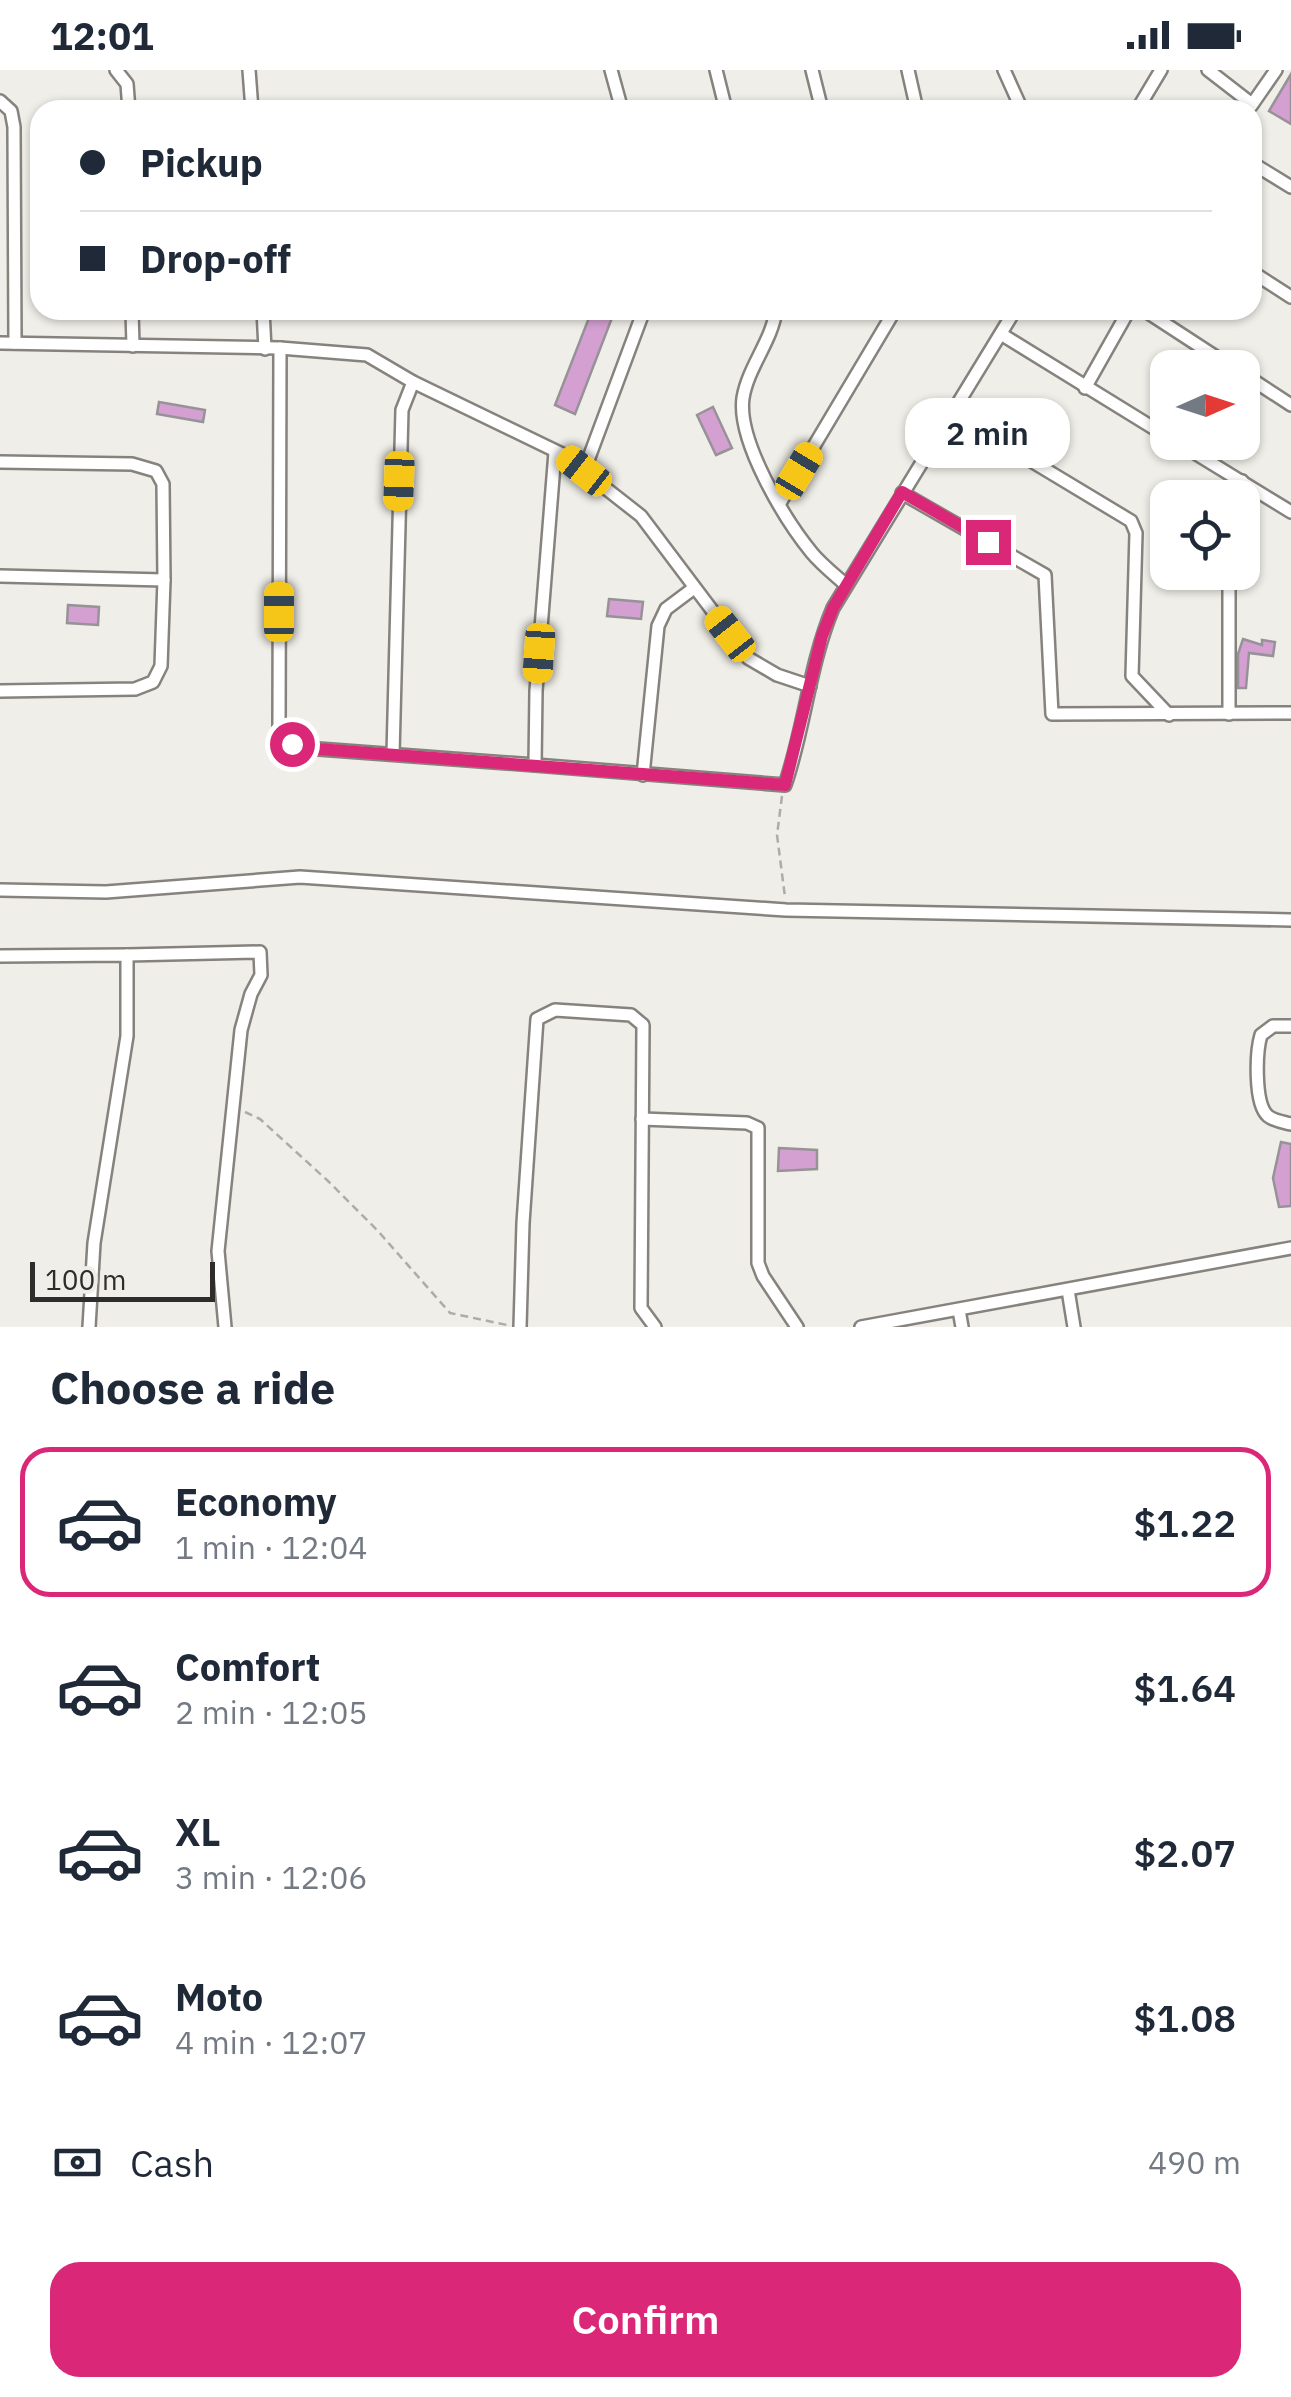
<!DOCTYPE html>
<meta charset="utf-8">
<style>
:root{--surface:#fff;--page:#f6f6f7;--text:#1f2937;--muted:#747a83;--line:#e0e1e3;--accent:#db2777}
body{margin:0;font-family:"IBM Plex Sans",sans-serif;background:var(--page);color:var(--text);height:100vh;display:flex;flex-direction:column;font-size:38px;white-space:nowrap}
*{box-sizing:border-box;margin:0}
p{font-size:32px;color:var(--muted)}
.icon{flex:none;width:55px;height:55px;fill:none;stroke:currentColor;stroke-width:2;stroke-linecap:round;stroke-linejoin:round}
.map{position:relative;height:1257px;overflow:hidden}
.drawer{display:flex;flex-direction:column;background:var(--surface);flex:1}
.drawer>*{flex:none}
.hud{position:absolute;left:30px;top:30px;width:1232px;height:220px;border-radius:30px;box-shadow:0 2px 8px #0004;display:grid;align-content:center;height:220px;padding:0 50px;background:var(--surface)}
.needle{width:65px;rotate:87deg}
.controls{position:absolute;left:1150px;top:280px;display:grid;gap:20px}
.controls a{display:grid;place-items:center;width:110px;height:110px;border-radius:20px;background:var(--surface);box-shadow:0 2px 8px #0004;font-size:50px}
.scale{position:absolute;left:30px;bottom:25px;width:185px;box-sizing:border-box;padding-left:10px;border:5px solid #2e2d2b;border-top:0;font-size:28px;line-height:35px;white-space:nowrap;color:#2e2d2b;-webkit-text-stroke:8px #f0eee8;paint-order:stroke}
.end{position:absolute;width:45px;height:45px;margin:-22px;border:12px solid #db2777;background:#fff;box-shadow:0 0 0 5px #fff}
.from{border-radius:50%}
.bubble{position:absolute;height:70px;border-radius:30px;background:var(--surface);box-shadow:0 2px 8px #0004;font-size:32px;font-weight:600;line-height:70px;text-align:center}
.car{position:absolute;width:30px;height:60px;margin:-30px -15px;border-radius:12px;box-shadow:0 0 8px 2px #0007;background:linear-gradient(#f5c518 24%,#345 0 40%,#f5c518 0 76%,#345 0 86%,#f5c518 0)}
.hud b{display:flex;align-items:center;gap:35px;height:95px;font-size:38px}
.hud b+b{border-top:2px solid var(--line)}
.hud i{width:25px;height:25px;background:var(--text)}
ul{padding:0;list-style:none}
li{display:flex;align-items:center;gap:30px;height:150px;margin:0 20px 15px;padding:0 30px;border:5px solid transparent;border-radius:30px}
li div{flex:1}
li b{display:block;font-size:38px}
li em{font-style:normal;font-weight:600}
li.active{border-color:var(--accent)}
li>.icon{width:90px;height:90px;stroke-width:1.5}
h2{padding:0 50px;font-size:45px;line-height:120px}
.pay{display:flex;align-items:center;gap:25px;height:110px;padding:0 50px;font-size:38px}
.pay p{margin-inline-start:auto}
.action{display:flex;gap:20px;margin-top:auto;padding:20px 50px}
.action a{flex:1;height:115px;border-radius:30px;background:var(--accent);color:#fff;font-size:40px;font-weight:600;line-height:115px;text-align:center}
.status{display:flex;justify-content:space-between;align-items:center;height:70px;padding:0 50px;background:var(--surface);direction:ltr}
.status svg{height:28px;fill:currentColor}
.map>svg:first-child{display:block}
</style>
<div class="status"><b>12:01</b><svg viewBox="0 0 49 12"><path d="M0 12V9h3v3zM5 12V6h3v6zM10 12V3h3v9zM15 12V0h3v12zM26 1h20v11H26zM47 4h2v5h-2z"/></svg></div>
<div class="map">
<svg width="1291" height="1257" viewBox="0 0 1291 1257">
<rect width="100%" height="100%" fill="#f0eee8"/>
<!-- building -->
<g fill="#d4a0d2" stroke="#979297" stroke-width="2.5">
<polygon points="1291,4 1291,54 1269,41"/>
<polygon points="592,240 615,240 575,344 555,335"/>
<polygon points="159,332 205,340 203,352 157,344"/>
<polygon points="1042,333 1054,342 1032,374 1022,367 1027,361 1024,359"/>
<polygon points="713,337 732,378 716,385 697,345"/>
<polygon points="609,529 643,532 641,549 607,546"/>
<polygon points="68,535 99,537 98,555 67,553"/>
<polygon points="1243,569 1262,575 1262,570 1275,572 1273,586 1249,583 1246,618 1238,618 1238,584"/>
<polygon points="1281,1072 1291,1074 1291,1136 1279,1137 1273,1108"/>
<polygon points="779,1078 817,1080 817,1099 778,1101"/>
</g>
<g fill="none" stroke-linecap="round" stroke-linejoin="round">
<defs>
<g id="minor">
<polyline points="116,0 127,14 129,40"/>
<polyline points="249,0 252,40"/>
<polyline points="611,0 622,40"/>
<polyline points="716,0 726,40"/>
<polyline points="812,0 822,40"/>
<polyline points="908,0 917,40"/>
<polyline points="1004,0 1022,40"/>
<polyline points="1208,0 1252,34"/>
<polyline points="0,31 11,41 14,57 15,273"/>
<polyline points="1251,36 1276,0"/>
<polyline points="1137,40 1161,0"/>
<polyline points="1252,93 1291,117"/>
<polyline points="1252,202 1291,227"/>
<polyline points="132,240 133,276"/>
<polyline points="263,240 265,279"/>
<path d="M776 240C772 271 748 297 743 328 737 371 785 450 812 483 822 495 835 505 846 515"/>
<polyline points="1144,240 1233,298"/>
<polyline points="1001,264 1168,367"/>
<polyline points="0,273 280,278 367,285 413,312 562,384 641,446 748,588 777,605 810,616"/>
<path d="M280 278 279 655C284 670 290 674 305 678L535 695 536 621 555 382"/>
<polyline points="1242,303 1291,335"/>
<polyline points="1085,318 1129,240"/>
<polyline points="950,342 1131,451 1136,463 1132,606 1169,645"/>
<polyline points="1177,372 1291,442"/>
<polyline points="0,392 132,394 156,401 163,414 164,510 0,506"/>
<polyline points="584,401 644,240"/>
<polyline points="902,423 1045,505 1052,644 1291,643"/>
<polyline points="1239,428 1242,411"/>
<polyline points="780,433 895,240"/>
<polyline points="0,621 135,619 153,612 161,596 164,510"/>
<polyline points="1229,644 1229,502"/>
<polyline points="393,684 402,340 413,312"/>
<path d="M535 695 785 715C805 657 809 595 833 538L1015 240"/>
<polyline points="643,705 658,556 666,539 694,518"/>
<polyline points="0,820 106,822 300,807 786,840 1291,850"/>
<polyline points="127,885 260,882 261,905 251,924 241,960 218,1181 225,1257"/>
<polyline points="0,886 127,885 127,966 94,1173 89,1257"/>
<path d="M1291 956H1273L1261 965C1256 982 1254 1034 1268 1046 1274 1051 1283 1052 1291 1054"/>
<polyline points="642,1049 747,1053 758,1058 758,1193 763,1206 797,1257"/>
<polyline points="1068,1220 1074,1257"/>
<polyline points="959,1240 962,1257"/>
<polyline points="520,1257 523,1153 537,949 555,940 631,945 643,955 641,1238 655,1257"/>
<polyline points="861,1257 1291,1178"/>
</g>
</defs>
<!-- minor casing -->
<use href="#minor" stroke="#86837e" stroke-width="16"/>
<!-- path -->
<g stroke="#aeaca8" stroke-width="2.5" stroke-dasharray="8 5" stroke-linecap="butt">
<polyline points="782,726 777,765 785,827"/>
<polyline points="245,1042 260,1049 328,1111 378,1161 450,1243 507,1255"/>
</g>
<!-- minor -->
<use href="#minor" stroke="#fff" stroke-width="11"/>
</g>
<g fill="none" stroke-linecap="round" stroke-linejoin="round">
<!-- route -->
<polyline stroke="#db2777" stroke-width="12" points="292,674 305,678 785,715 822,566 833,538 902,422 988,472"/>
</g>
</svg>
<div class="controls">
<a><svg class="needle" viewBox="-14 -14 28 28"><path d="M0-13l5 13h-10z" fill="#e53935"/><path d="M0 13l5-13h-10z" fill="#747a83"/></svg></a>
<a><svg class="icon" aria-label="locate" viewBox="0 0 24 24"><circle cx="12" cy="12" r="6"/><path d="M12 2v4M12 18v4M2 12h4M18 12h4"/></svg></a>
</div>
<div class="scale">100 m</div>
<i class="end from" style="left:292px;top:674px"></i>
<i class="end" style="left:988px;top:472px"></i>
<div class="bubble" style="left:905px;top:328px;width:165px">2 min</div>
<i class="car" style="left:584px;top:401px;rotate:308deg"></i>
<i class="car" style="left:799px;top:401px;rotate:31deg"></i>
<i class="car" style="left:399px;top:411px;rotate:182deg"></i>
<i class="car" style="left:279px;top:542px;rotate:0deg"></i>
<i class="car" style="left:730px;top:564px;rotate:322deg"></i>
<i class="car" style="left:539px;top:583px;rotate:184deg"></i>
<div class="hud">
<b><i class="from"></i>Pickup</b>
<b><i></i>Drop-off</b>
</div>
</div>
<section class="drawer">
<h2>Choose a ride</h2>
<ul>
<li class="active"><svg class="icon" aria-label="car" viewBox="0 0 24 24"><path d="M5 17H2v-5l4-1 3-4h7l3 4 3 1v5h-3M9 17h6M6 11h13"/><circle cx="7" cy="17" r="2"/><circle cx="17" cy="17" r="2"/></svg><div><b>Economy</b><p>1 min · 12:04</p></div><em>$1.22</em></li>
<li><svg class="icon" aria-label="car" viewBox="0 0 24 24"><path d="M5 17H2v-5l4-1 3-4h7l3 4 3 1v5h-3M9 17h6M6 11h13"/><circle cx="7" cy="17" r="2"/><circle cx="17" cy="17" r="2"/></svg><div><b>Comfort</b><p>2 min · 12:05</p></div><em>$1.64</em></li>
<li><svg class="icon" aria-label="car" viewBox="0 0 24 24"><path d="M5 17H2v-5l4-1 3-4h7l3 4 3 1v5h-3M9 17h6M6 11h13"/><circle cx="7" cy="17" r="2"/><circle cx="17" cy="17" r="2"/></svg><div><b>XL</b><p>3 min · 12:06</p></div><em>$2.07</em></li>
<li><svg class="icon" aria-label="car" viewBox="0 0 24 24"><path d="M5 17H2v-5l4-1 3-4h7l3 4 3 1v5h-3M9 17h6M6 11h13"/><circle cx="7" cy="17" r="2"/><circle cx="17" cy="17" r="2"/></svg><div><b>Moto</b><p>4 min · 12:07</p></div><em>$1.08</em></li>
</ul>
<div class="pay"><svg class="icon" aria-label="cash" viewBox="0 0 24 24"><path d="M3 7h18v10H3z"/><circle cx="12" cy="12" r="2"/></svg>Cash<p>490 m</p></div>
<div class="action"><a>Confirm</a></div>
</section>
